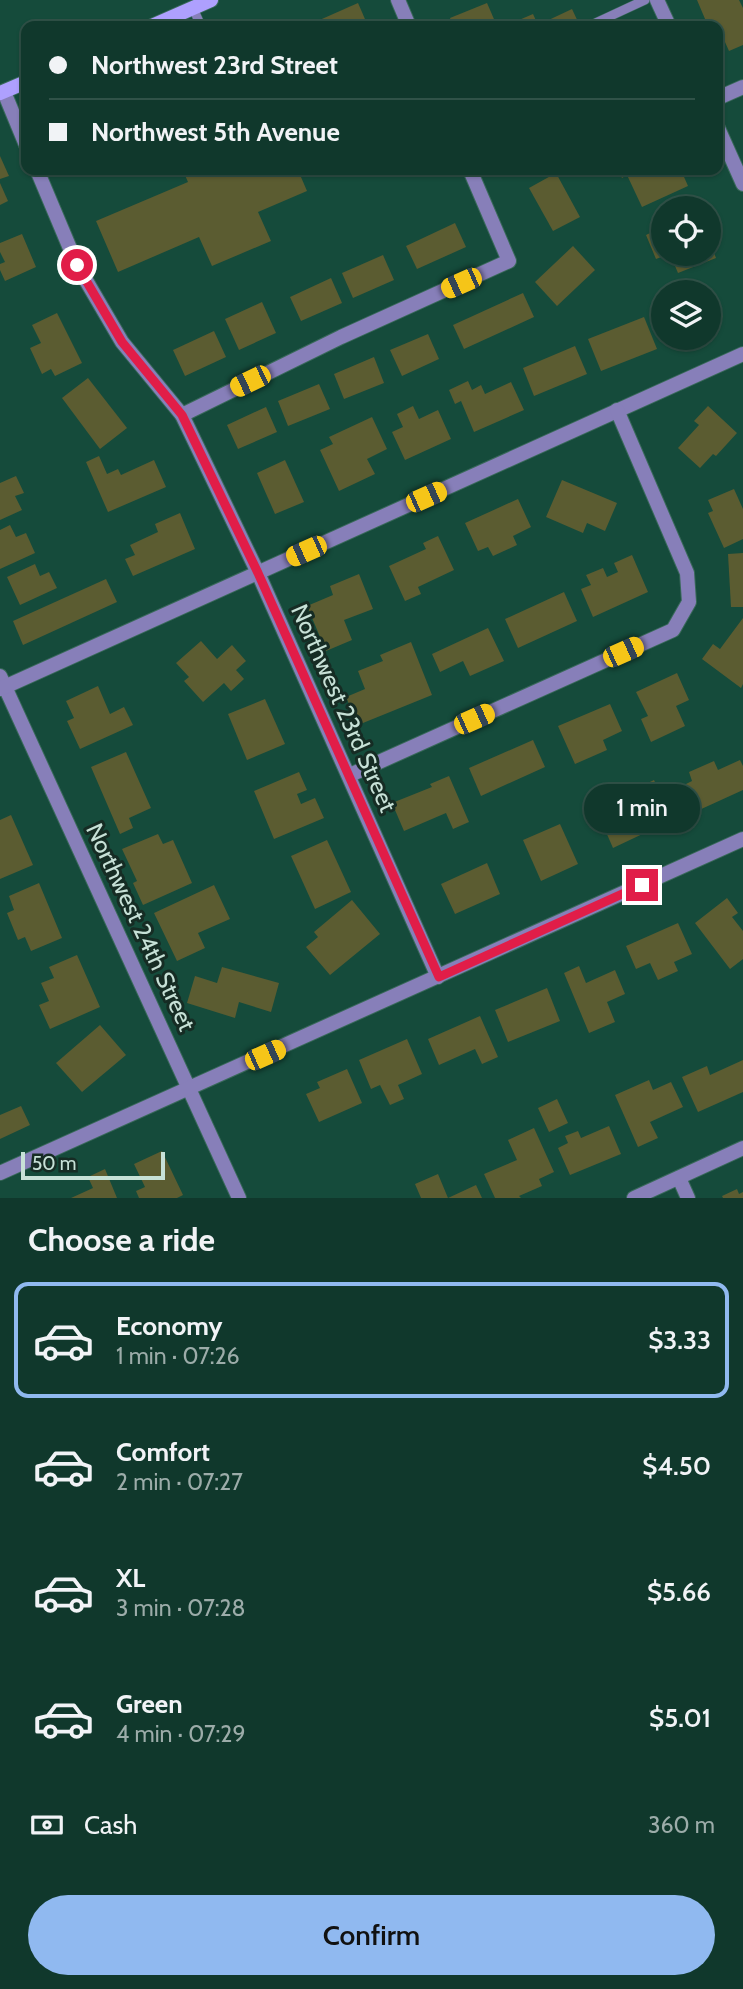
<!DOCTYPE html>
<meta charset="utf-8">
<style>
:root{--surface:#10382c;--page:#1e4338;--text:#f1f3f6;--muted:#9caca9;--line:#305248;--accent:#90b9f0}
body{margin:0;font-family:Cabin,sans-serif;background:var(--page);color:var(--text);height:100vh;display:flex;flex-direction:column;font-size:26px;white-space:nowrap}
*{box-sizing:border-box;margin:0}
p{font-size:23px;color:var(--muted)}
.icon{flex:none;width:38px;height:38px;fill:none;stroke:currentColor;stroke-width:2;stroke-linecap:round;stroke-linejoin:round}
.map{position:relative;height:1198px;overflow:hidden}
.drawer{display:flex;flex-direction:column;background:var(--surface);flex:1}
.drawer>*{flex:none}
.top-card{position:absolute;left:21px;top:21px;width:702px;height:154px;border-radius:14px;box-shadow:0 2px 5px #0004,0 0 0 2px var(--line);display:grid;align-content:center;height:154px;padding:0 28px;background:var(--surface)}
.tools{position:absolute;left:651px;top:196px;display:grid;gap:14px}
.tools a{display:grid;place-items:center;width:70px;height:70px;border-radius:50%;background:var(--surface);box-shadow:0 2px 5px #0004,0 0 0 2px var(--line);font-size:35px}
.scale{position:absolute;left:21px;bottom:18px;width:144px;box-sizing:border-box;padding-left:7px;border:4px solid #c7e1d7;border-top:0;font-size:19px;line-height:24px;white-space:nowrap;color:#c7e1d7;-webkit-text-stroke:5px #162c24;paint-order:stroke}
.end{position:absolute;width:32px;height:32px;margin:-16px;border:9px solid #e11d48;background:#fff;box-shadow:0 0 0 4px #fff}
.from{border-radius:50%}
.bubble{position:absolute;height:49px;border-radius:24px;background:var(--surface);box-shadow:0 2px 5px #0004,0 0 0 2px var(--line);font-size:23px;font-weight:600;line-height:49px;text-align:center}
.car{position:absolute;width:21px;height:42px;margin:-21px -10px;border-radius:9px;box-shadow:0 0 5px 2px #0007;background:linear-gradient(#f5c518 24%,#345 0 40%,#f5c518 0 76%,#345 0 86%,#f5c518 0)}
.top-card b{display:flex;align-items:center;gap:24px;height:66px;font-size:26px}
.top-card b+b{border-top:2px solid var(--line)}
.top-card i{width:18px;height:18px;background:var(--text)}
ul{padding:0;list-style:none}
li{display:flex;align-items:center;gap:21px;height:116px;margin:0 14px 10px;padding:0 14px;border:4px solid transparent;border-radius:14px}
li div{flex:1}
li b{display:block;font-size:26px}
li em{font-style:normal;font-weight:600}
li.selected{border-color:var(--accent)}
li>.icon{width:63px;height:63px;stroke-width:1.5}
h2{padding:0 28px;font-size:32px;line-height:84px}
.pay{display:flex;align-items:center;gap:18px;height:77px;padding:0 28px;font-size:26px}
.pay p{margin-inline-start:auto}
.button{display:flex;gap:14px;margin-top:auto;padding:14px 28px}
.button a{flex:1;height:80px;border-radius:42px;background:var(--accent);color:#111;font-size:28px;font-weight:600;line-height:80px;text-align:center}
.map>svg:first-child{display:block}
</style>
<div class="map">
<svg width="743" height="1198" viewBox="0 0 743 1198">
<rect width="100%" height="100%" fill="#154b3b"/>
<!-- building -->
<g fill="#5b5c31">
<polygon points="697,0 739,0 743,8 743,45 729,51 716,22 708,26"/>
<polygon points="358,3 368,26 306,26"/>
<polygon points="487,3 497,26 453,26 450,18"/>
<polygon points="572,9 580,26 522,26 519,20 533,14 538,25"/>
<polygon points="0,156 9,176 0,179"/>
<polygon points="191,170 298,170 307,191 258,212 271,241 212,266 199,237 118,272 96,221 188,182 184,173"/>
<polygon points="618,170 681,170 688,186 642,207 627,175 622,178"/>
<polygon points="556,173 580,217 553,231 529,188"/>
<polygon points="0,183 8,201 0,205"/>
<polygon points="663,215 663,254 669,254 656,259 646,235 656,230 651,220"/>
<polygon points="455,223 466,247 417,269 406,246"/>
<polygon points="22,234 36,267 5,281 0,270 0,264 5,262 0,252 0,243"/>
<polygon points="709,240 716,258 678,273 670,254 709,254"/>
<polygon points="573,246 595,270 557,306 535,282"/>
<polygon points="383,255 394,280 353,298 342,273"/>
<polygon points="331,278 342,303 301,321 290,297"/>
<polygon points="711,288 723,317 709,323 709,292 701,292"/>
<polygon points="523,293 534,317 464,349 453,325"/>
<polygon points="262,302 276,333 239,350 225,319"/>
<polygon points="57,313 82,363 55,376 51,369 42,374 30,348 41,343 32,325"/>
<polygon points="644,317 657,349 601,371 588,339"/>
<polygon points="214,331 226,357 185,376 173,350"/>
<polygon points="428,334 439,359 402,376 390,350"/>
<polygon points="575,346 587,374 534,396 523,368"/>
<polygon points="374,357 384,383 344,399 334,374"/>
<polygon points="88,378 127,428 100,449 62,398"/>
<polygon points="468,381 472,390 481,385 485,394 511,382 524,410 474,432 461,401 455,404 449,390"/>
<polygon points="319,384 330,409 288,426 278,401"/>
<polygon points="413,406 419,419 438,410 451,439 405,460 392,432 403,427 397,414"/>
<polygon points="708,406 737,433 716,456 713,454 700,468 678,448 699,425 694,421"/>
<polygon points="266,407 277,432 238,449 227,425"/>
<polygon points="372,417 387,449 367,459 375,474 339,491 320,450 333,444 329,437"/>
<polygon points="99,456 107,474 118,469 121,475 154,460 166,487 108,512 86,462"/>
<polygon points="285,460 304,502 275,514 257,473"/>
<polygon points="16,476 24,493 15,496 22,510 0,520 0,483"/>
<polygon points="562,480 617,503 605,531 587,523 583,533 546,517"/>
<polygon points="734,489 743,509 743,539 724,548 708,513 713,511 708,500"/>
<polygon points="518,499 531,527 513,536 517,545 493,556 488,547 478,551 465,523"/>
<polygon points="180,513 195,549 133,576 125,559 135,555 130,545 158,532 155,524"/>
<polygon points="10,525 16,537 26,533 35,553 0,569 0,530"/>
<polygon points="438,536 454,570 418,587 421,594 405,601 389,566 426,549 423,543"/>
<polygon points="743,553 743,607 731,607 728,554"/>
<polygon points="632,555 648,592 593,617 581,589 591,585 586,575 603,568 607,577 618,572 614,563"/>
<polygon points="35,564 40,576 49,572 57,588 20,605 7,577"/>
<polygon points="359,574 373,609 344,620 352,640 326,651 307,606 333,595 330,586"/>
<polygon points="106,579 117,602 23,645 13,621"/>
<polygon points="564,592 577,621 518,648 505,619"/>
<polygon points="743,618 743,684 741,688 702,659 713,644 720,649"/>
<polygon points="488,628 504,661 470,676 463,661 440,672 432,654"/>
<polygon points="201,641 217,659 232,645 246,661 236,670 244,679 231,691 224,683 203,702 184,681 189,677 176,663"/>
<polygon points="411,642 432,695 358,725 346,697 365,689 358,671 383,661 380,655"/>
<polygon points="677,673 689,700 676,706 685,726 651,742 641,719 648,716 636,692"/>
<polygon points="98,686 110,714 124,707 133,725 80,749 67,721 74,718 66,701"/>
<polygon points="265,699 285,744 247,760 228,714"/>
<polygon points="610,704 622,731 603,740 607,750 575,764 558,726"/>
<polygon points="533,740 545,767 481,796 469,768"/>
<polygon points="126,752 151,808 129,818 133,828 120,834 91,767"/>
<polygon points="740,760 743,766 743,790 686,816 674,790 692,781 689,772 714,761 718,770"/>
<polygon points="299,772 307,790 297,794 301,804 315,798 324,818 274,839 254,791"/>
<polygon points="449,776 469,822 453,829 446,813 404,831 392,803 432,787 430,784"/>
<polygon points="654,780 672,820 613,848 599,816 610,811 606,803"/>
<polygon points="11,815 33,865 0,879 0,820"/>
<polygon points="560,824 578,864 541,881 523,840"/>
<polygon points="158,834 163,844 173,840 192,883 143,905 133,883 137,881 122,849"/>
<polygon points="327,840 351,892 315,909 291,856"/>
<polygon points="487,863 500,894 455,914 441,884"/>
<polygon points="39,883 62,938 31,951 25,937 18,940 7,913 14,910 9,896"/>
<polygon points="214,885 230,919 198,933 205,948 177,961 154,913"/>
<polygon points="727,898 738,913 732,917 743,931 743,959 730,969 695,923"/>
<polygon points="352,900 380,934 330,975 306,947 318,937 314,932"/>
<polygon points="678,923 692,954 674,962 678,971 658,980 650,963 636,969 626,946"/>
<polygon points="77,955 100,1007 50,1029 39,1005 49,1001 41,983 54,978 49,967"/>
<polygon points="579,966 586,983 615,970 625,994 607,1002 615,1022 589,1033 564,973"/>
<polygon points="222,967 279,983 271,1012 239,1002 235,1018 187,1003 195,976 217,983"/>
<polygon points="547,988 560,1021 508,1042 495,1010"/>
<polygon points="480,1016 498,1057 482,1064 475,1049 439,1065 428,1039"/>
<polygon points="100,1025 126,1055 82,1092 56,1063"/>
<polygon points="407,1039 422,1074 398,1085 404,1099 390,1105 380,1085 371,1089 359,1060"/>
<polygon points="743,1060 743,1092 698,1112 682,1077 707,1066 710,1075"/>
<polygon points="347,1069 362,1103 319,1122 306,1094 320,1088 317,1082"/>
<polygon points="649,1080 653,1090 671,1082 683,1107 650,1122 658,1138 638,1147 615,1095"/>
<polygon points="557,1099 568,1123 549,1132 538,1108"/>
<polygon points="21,1106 30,1125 0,1139 0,1115"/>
<polygon points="609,1126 621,1154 570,1175 558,1148 568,1143 565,1136 578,1131 581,1138"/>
<polygon points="534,1128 554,1172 539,1179 542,1186 519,1196 521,1198 495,1198 484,1174 517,1160 508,1140"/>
<polygon points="162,1151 183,1195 177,1198 139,1198 136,1191 145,1187 134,1164"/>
<polygon points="105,1169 117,1198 71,1198 93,1188 88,1177"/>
<polygon points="438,1174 448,1198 476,1185 482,1198 421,1198 415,1184"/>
<polygon points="737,1189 739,1194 743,1192 743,1198 723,1198 722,1196"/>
</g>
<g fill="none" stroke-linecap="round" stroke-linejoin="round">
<defs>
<g id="service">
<polyline points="193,8 201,26"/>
<polyline points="589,26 645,0"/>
<polyline points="101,170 105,172 118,170"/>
</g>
<g id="minor">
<polyline points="398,0 409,26"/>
<polyline points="657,0 669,26"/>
<polyline points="4,92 26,145"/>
<polyline points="718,98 743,87"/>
<polyline points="718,128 743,184"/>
<polyline points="37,170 77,265 122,342 182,415 258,573 438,977"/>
<polyline points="182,415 341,337 509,261 470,170"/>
<polyline points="0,676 239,1198"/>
<polyline points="0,689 743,354"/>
<polyline points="350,775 673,630 689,602 687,573 617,410"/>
<polyline points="0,1173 743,839"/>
<polyline points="679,1178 688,1198"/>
<polyline points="634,1198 743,1148"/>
</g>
<g id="secondary">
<polyline points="152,26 211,0"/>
<polyline points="0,93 26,82"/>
</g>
</defs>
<!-- service casing -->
<use href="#service" stroke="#39695a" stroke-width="10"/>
<!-- minor casing -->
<use href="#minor" stroke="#39695a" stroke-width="16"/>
<!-- secondary casing -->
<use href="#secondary" stroke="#39695a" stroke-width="16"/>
<!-- service -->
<use href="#service" stroke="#877fb9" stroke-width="9"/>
<!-- minor -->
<use href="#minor" stroke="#877fb9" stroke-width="14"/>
<!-- secondary -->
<use href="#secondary" stroke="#aea0fe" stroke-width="14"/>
</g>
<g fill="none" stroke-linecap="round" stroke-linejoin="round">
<!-- route -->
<polyline stroke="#e11d48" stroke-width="9" points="77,265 122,342 182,415 258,573 439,977 642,885"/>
</g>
<g text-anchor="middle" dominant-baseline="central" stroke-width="6" stroke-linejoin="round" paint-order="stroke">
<!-- street labels -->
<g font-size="24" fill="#c7e1d7" stroke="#162c24">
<text transform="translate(344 708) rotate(66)">Northwest 23rd Street</text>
<text transform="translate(141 927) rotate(65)">Northwest 24th Street</text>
</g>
</g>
</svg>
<div class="tools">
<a><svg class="icon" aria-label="locate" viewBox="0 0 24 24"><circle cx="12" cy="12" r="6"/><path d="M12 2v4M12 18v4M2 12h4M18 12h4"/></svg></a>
<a><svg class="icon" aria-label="layers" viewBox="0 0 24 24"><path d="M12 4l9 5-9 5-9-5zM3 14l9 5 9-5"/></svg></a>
</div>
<div class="scale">50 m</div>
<i class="end from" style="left:77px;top:265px"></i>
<i class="end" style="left:642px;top:885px"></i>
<div class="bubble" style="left:584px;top:784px;width:116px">1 min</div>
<i class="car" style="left:461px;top:283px;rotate:246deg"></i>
<i class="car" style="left:250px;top:381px;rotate:244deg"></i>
<i class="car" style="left:426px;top:497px;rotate:66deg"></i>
<i class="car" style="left:306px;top:551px;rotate:246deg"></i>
<i class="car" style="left:623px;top:652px;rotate:66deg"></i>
<i class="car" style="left:474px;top:719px;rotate:66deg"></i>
<i class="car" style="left:265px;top:1055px;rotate:66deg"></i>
<div class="top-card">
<b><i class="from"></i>Northwest 23rd Street</b>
<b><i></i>Northwest 5th Avenue</b>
</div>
</div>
<section class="drawer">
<h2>Choose a ride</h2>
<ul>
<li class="selected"><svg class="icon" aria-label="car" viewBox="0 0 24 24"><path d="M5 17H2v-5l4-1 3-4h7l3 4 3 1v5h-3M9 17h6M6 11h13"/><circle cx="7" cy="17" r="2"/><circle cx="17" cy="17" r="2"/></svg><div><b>Economy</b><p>1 min · 07:26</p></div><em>$3.33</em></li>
<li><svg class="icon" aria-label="car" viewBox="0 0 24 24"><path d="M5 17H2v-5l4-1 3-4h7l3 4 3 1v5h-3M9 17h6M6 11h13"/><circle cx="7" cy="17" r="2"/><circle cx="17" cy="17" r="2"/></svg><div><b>Comfort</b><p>2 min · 07:27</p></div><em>$4.50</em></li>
<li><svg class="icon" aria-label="car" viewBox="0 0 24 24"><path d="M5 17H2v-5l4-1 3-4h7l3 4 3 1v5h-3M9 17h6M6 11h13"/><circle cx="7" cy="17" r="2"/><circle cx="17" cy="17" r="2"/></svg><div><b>XL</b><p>3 min · 07:28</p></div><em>$5.66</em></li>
<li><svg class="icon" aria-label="car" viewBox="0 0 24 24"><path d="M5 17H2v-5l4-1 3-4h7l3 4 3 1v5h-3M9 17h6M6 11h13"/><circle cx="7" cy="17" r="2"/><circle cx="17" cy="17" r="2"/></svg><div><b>Green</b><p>4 min · 07:29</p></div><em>$5.01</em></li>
</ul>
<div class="pay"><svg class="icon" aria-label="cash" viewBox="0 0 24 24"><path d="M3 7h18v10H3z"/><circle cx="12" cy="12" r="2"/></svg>Cash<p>360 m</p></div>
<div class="button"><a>Confirm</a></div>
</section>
